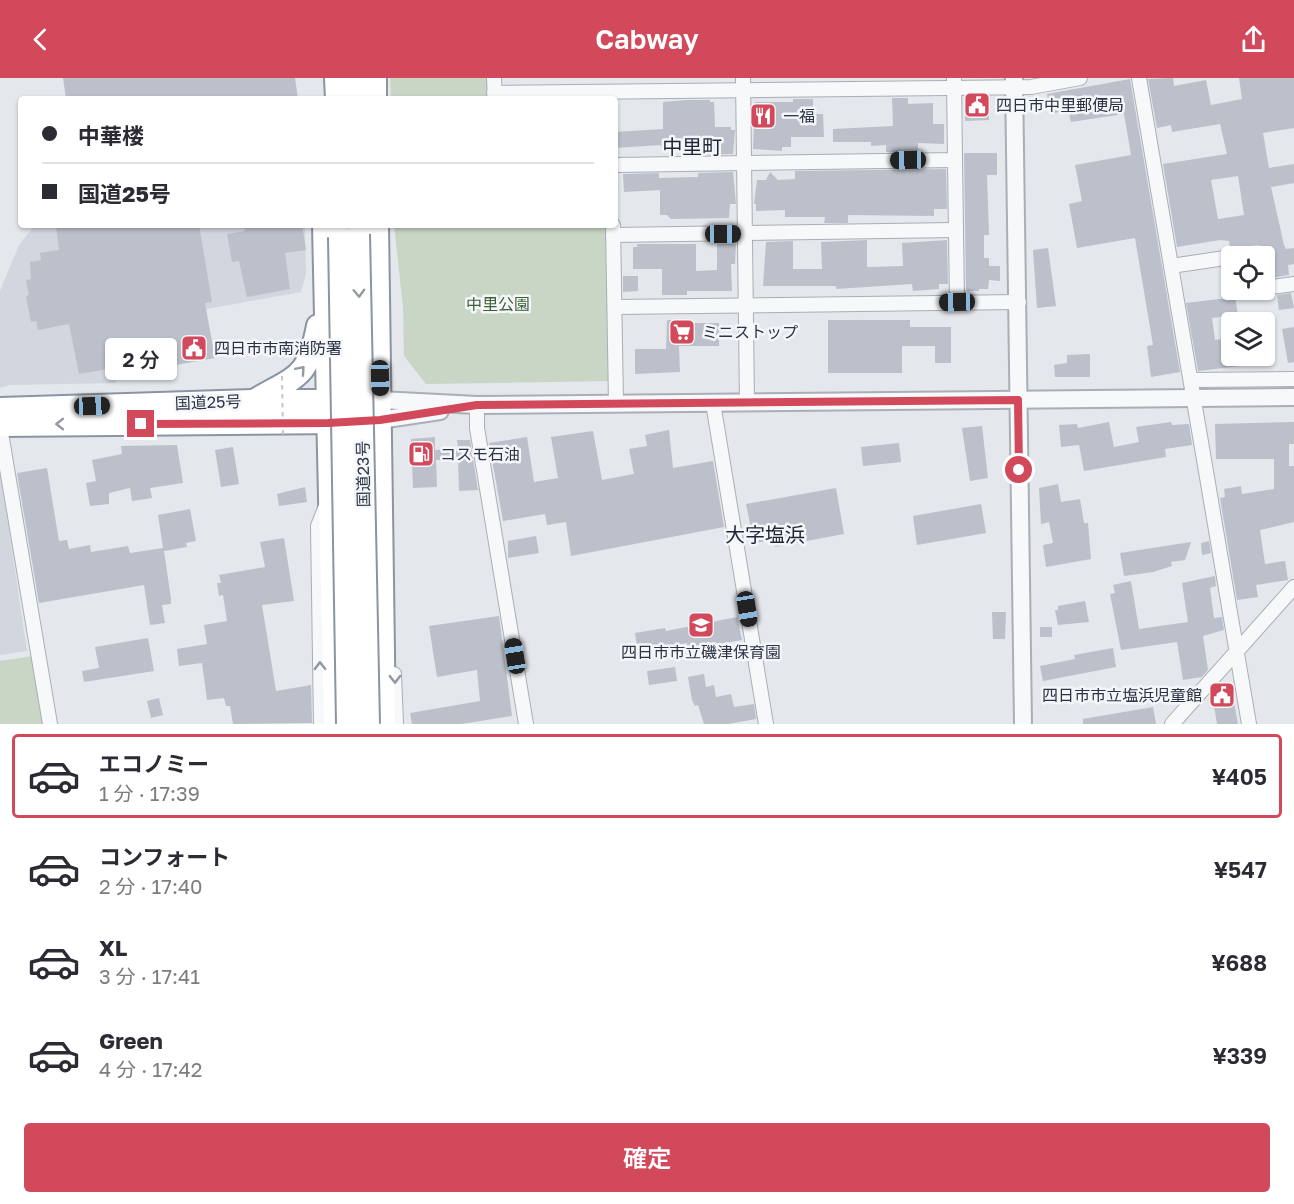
<!DOCTYPE html>
<html lang="ja">
<meta charset="utf-8">
<style>
:root{--surface:#fff;--page:#f7f7f7;--text:#2b2b33;--muted:#7c7c81;--line:#e1e1e2;--accent:#d1495b}
body{margin:0;font-family:"Golos Text","Noto Sans JP",sans-serif;background:var(--page);color:var(--text);height:100vh;display:flex;flex-direction:column;font-size:22px;white-space:nowrap}
*{box-sizing:border-box;margin:0}
p{font-size:20px;color:var(--muted)}
.icon{flex:none;width:33px;height:33px;fill:none;stroke:currentColor;stroke-width:2;stroke-linecap:round;stroke-linejoin:round}
.map{position:relative;height:646px;overflow:hidden}
.details{display:flex;flex-direction:column;background:var(--surface);flex:1}
.details>*{flex:none}
.banner{position:absolute;left:18px;top:18px;width:600px;height:132px;border-radius:6px;box-shadow:0 2px 4px #0004;display:grid;align-content:center;height:132px;padding:0 24px;background:var(--surface)}
.buttons{position:absolute;left:1221px;top:168px;display:grid;gap:12px}
.buttons a{display:grid;place-items:center;width:54px;height:54px;border-radius:6px;background:var(--surface);box-shadow:0 2px 4px #0004;font-size:30px}
.end{position:absolute;width:27px;height:27px;margin:-14px;border:8px solid #d1495b;background:#fff;box-shadow:0 0 0 3px #fff}
.from{border-radius:50%}
.bubble{position:absolute;height:42px;border-radius:6px;background:var(--surface);box-shadow:0 2px 4px #0004;font-size:20px;font-weight:600;line-height:42px;text-align:center}
.car{position:absolute;width:18px;height:36px;margin:-18px -9px;border-radius:8px;box-shadow:0 0 4px 2px #0007;background:linear-gradient(#222 24%,#8ab4d8 0 40%,#222 0 76%,#8ab4d8 0 86%,#222 0)}
.banner b{display:flex;align-items:center;gap:21px;height:57px;font-size:22px}
.banner b+b{border-top:2px solid var(--line)}
.banner i{width:15px;height:15px;background:var(--text)}
ul{padding:10px 0 0;list-style:none}
li{display:flex;align-items:center;gap:18px;height:84px;margin:0 12px 9px;padding:0 12px;border:3px solid transparent;border-radius:6px}
li div{flex:1}
li b{display:block;font-size:22px}
li em{font-style:normal;font-weight:600}
li.current{border-color:var(--accent)}
li>.icon{width:54px;height:54px;stroke-width:1.5}
.primary-button{display:flex;gap:12px;margin-top:auto;padding:12px 24px}
.primary-button a{flex:1;height:69px;border-radius:6px;background:var(--accent);color:#fff;font-size:24px;font-weight:600;line-height:69px;text-align:center}
header{display:flex;justify-content:space-between;align-items:center;height:78px;padding:0 24px;background:var(--accent);color:#fff;font-size:27px;font-weight:600}
.map>svg:first-child{display:block}
</style>
<header><svg class="icon" aria-label="back" viewBox="0 0 24 24"><path d="M15 5l-7 7 7 7"/></svg>Cabway<svg class="icon" aria-label="share" viewBox="0 0 24 24"><path d="M12 15V3M7 8l5-5 5 5M5 13v7h14v-7"/></svg></header>
<div class="map">
<svg width="1294" height="646" viewBox="0 0 1294 646">
<rect width="100%" height="100%" fill="#e4e7ec"/>
<!-- built -->
<g fill="#d2d6de">
<polygon points="35,147 305,147 306,195 301,214 107,249 116,305 10,307 0,310 0,213 19,167"/>
<polygon points="0,391 27,573 0,577"/>
</g>
<!-- green -->
<g fill="#c9d6c5">
<polygon points="390,0 488,0 488,21 391,21"/>
<polygon points="394,147 608,147 611,303 426,306 404,278 403,229"/>
<polygon points="33,578 42,646 0,646 0,583"/>
</g>
<!-- building -->
<g fill="#bbc0ca" fill-rule="evenodd">
<polygon points="63,0 295,0 298,21 66,21"/>
<path d="M1173 0 1174 8 1206 2 1211 27 1242 21 1239 0H1294V50L1263 55 1269 90 1294 86V105L1271 109 1284 167 1286 171 1294 170V186L1288 187 1289 197 1266 201 1264 178H1261L1259 167 1230 170 1229 163 1220 162 1177 169 1163 86 1227 76 1220 46 1172 54 1171 47 1157 50 1148 1ZM1238 98 1244 137 1218 141 1211 102Z"/>
<polygon points="1130,1 1180,294 1151,299 1147,268 1153,267 1135,160 1077,170 1069,126 1082,123 1075,87 1131,77 1124,36 1071,44 1068,32 1050,36 1047,16"/>
<polygon points="892,20 908,20 908,26 933,25 933,46 944,46 944,66 918,65 918,74 886,74 886,67 871,68 871,64 833,64 833,51 893,48"/>
<polygon points="989,20 989,42 965,43 965,21"/>
<polygon points="793,21 813,21 813,36 823,36 824,59 791,59 791,69 782,69 782,73 753,71 755,24 793,24"/>
<polygon points="686,22 710,22 710,24 714,24 715,49 731,49 731,52 735,52 733,76 690,77 690,71 661,69 661,67 615,70 615,54 663,51 663,24"/>
<polygon points="964,75 997,75 997,97 987,97 989,157 984,157 984,180 989,180 989,188 1000,188 1000,203 989,202 988,211 979,211 979,213 967,213 966,210"/>
<polygon points="946,91 947,131 934,131 934,138 848,137 848,145 824,145 825,139 785,139 785,132 756,133 756,126 754,126 757,102 766,102 770,94 778,102 795,101 795,93"/>
<polygon points="733,94 736,126 730,126 729,140 671,141 667,137 660,137 660,112 624,114 623,96 659,95 659,100 698,99 698,95"/>
<polygon points="63,147 199,147 212,224 205,225 215,280 120,297 118,289 79,296 69,246 38,252 36,243 31,244 26,218 29,217 26,202 31,201 30,184 41,182 40,175 59,172 56,148"/>
<polygon points="244,147 302,147 306,172 285,175 290,211 247,219 239,183 232,184 227,156 245,153"/>
<polygon points="867,162 867,189 903,188 902,165 947,162 948,206 939,206 939,211 913,213 912,206 836,211 836,208 763,208 766,164 793,163 793,191 822,191 821,164"/>
<polygon points="637,166 696,166 696,193 717,192 717,166 736,166 735,186 731,186 732,213 687,213 687,217 662,217 662,191 633,191 633,169 637,169"/>
<polygon points="1048,170 1056,228 1037,230 1033,172"/>
<polygon points="623,198 638,198 638,213 623,214"/>
<polygon points="1291,215 1294,230 1279,232 1277,217"/>
<polygon points="1235,219 1238,237 1212,240 1215,262 1232,259 1232,278 1240,278 1241,288 1198,293 1186,225"/>
<polygon points="667,242 679,242 679,245 719,245 719,268 679,268 680,294 635,296 635,271 666,271"/>
<polygon points="828,242 910,242 910,249 951,249 951,285 935,285 935,268 902,268 902,295 828,295"/>
<polygon points="1294,249 1294,284 1288,285 1282,251"/>
<polygon points="1090,276 1090,299 1055,299 1054,287 1067,285 1067,277"/>
<polygon points="1109,344 1114,369 1139,364 1136,349 1171,344 1172,347 1189,346 1192,367 1165,371 1166,379 1084,393 1079,367 1061,369 1059,347 1077,346 1078,350"/>
<polygon points="1294,344 1294,366 1289,366 1289,388 1294,388 1294,444 1260,452 1265,486 1285,483 1288,502 1256,507 1258,519 1237,522 1220,420 1225,419 1224,411 1241,408 1242,416 1274,411 1274,381 1216,381 1215,346"/>
<polygon points="982,348 988,400 970,403 962,350"/>
<polygon points="669,352 673,390 713,383 724,449 571,478 566,444 547,447 545,436 503,443 489,365 527,359 534,404 558,400 551,359 593,353 602,402 634,396 629,371 647,368 645,357"/>
<polygon points="435,359 435,372 458,371 457,362 470,362 478,412 459,413 458,382 436,382 437,409 413,410 411,361"/>
<polygon points="899,365 901,384 863,388 861,369"/>
<polygon points="177,367 183,405 150,410 152,420 132,423 130,410 109,415 109,426 90,428 86,405 96,403 92,382 122,376 121,368"/>
<polygon points="233,369 239,406 221,409 215,372"/>
<polygon points="47,390 59,463 67,462 69,471 90,467 91,474 128,468 130,475 163,470 158,437 190,431 196,463 186,465 187,469 164,473 171,521 171,526 162,527 165,545 150,547 144,507 39,525 17,395"/>
<polygon points="1058,406 1061,424 1080,421 1084,445 1088,445 1091,481 1046,489 1043,467 1053,465 1049,444 1041,446 1039,410"/>
<polygon points="305,409 307,424 279,428 277,416"/>
<polygon points="836,410 844,456 775,469 774,462 754,465 746,426"/>
<polygon points="981,426 986,455 917,467 913,438"/>
<polygon points="536,458 539,475 508,480 508,463"/>
<polygon points="284,460 294,523 262,527 276,613 311,607 312,645 233,646 230,628 226,628 224,620 207,622 202,585 179,588 177,571 207,566 204,547 227,543 223,517 219,518 217,505 221,505 219,497 265,489 260,464"/>
<polygon points="1209,463 1211,475 1202,477 1201,465"/>
<polygon points="1191,464 1185,482 1171,484 1172,488 1153,494 1124,498 1120,475"/>
<polygon points="1215,498 1216,508 1210,510 1214,540 1222,539 1224,552 1203,558 1208,592 1202,599 1183,602 1177,564 1121,572 1110,516 1115,515 1113,507 1131,503 1139,551 1188,544 1182,505"/>
<polygon points="1085,523 1089,544 1058,547 1055,532 1058,532 1058,528"/>
<polygon points="992,534 1006,534 1005,561 993,561"/>
<polygon points="499,538 512,638 461,646 412,646 410,635 480,623 477,592 437,599 429,548"/>
<polygon points="737,539 742,562 688,571 687,565 638,574 635,555 665,550 666,553"/>
<rect x="1040" y="549" width="12" height="10"/>
<polygon points="148,560 154,593 84,604 82,593 99,590 95,569"/>
<polygon points="1113,570 1116,589 1043,603 1040,588 1075,581 1074,577"/>
<polygon points="675,589 677,603 649,607 647,593"/>
<polygon points="704,596 706,609 714,607 716,619 731,616 734,629 754,626 756,641 728,646 704,646 698,627 695,628 692,622 688,599"/>
<polygon points="1231,609 1238,646 1217,646 1212,615"/>
<polygon points="159,620 163,637 151,640 147,623"/>
<polygon points="1153,629 1156,646 1083,646 1083,641"/>
</g>
<g fill="none" stroke-linecap="round" stroke-linejoin="round">
<defs>
<g id="minor">
<polyline points="494,0 495,21"/>
<polyline points="743,0 747,325"/>
<polyline points="1139,0 1249,646"/>
<polyline points="494,15 1031,9 1080,0"/>
<polyline points="955,82 957,224"/>
<polyline points="615,87 955,82 954,1"/>
<polyline points="613,147 616,326"/>
<polyline points="613,157 956,152"/>
<polyline points="1171,188 1238,178"/>
<polyline points="1264,210 1294,206"/>
<polyline points="1244,212 1244,214 1258,212"/>
<polyline points="615,229 1019,224"/>
<polyline points="1191,302 1294,301"/>
<polyline points="713,325 766,646"/>
<polyline points="477,327 477,350 526,646"/>
<polyline points="0,349 50,646"/>
<polyline points="394,596 396,646"/>
<polyline points="321,646 318,448 326,428"/>
<polyline points="1172,646 1294,509"/>
</g>
<g id="tertiary">
<polyline points="1014,0 1023,646"/>
<polyline points="380,322 477,327 1294,319"/>
<polyline points="380,342 440,333"/>
</g>
<g id="trunk">
<polyline points="336,0 337,21"/>
<polyline points="354,0 355,21"/>
<polyline points="375,0 375,21"/>
<polyline points="324,147 335,646"/>
<polyline points="377,147 384,646"/>
<path d="M257 321C299 297 308 299 318 248"/>
<polyline points="0,331 253,323 343,323"/>
<polyline points="0,347 343,344"/>
</g>
</defs>
<!-- minor casing -->
<use href="#minor" stroke="#a9aeb7" stroke-width="16"/>
<!-- tertiary casing -->
<use href="#tertiary" stroke="#a9aeb7" stroke-width="20"/>
<!-- trunk casing -->
<use href="#trunk" stroke="#8b94a3" stroke-width="26"/>
<!-- minor -->
<use href="#minor" stroke="#f7f8fa" stroke-width="14"/>
<!-- tertiary -->
<use href="#tertiary" stroke="#f7f8fa" stroke-width="16"/>
<!-- trunk -->
<use href="#trunk" stroke="#fff" stroke-width="22"/>
<defs>
<g id="trunk-bridge">
<polyline points="358,156 368,646"/>
<polyline points="340,159 348,646"/>
</g>
</defs>
<!-- trunk-bridge casing -->
<use href="#trunk-bridge" stroke="#8b94a3" stroke-width="26" stroke-linecap="butt"/>
<!-- path-bridge -->
<polyline stroke="#c2c5cb" stroke-width="2" stroke-dasharray="4.5 4.5" stroke-linecap="butt" points="282,298 283,361"/>
<!-- trunk-bridge -->
<use href="#trunk-bridge" stroke="#fff" stroke-width="22"/>
</g>
<!-- one-way arrows -->
<defs><path id="oneway-chevron" d="M-2-3.5L2.5 0L-2 3.5" fill="none" stroke-width="1.6" stroke-linecap="round" stroke-linejoin="round" transform="scale(1.5)"/></defs>
<g stroke="#959aa2">
<use href="#oneway-chevron" transform="translate(359 215) rotate(88)"/>
<use href="#oneway-chevron" transform="translate(301 292) rotate(-49)"/>
<use href="#oneway-chevron" transform="translate(60 346) rotate(180)"/>
</g>
<g stroke="#9196a0">
<use href="#oneway-chevron" transform="translate(320 588) rotate(-91)"/>
<use href="#oneway-chevron" transform="translate(395 601) rotate(89)"/>
</g>
<g fill="none" stroke-linecap="round" stroke-linejoin="round">
<!-- route -->
<polyline stroke="#d1495b" stroke-width="8" points="141,346 328,345 380,342 477,327 1018,322 1019,392"/>
</g>
<!-- icons -->
<defs>
<symbol id="civic-square" viewBox="-11 -11 22 22"><rect x="-9" y="-9" width="18" height="18" rx="4" fill="#d1495b" stroke="#f4f6f9"/><path d="M-.6-6.5H3V-4.5H.6V-3L4-1V1h2V6H-6V1h2V-1L-.6-3ZM-1.2 2.5V6h2.4V2.5Z" fill="#fff"/></symbol>
<symbol id="restaurant-square" viewBox="-11 -11 22 22"><rect x="-9" y="-9" width="18" height="18" rx="4" fill="#d1495b" stroke="#f4f6f9"/><path d="M-5-6h1v4h1v-4h1v4h1v-4h1v5L-1.5 .5V6h-2V.5L-5-1ZM5-6V6H3V1.5H1.5Q1.5-4 5-6Z" fill="#fff"/></symbol>
<symbol id="supermarket-square" viewBox="-11 -11 22 22"><rect x="-9" y="-9" width="18" height="18" rx="4" fill="#d1495b" stroke="#f4f6f9"/><path d="M-6-5.5h2.5l.6 2H6L4.5 2H-2.5L-4.4-4H-6ZM-1.5 3.2a1.3 1.3 0 1 0 .1 0ZM3 3.2a1.3 1.3 0 1 0 .1 0Z" fill="#fff"/></symbol>
<symbol id="fuel-square" viewBox="-11 -11 22 22"><rect x="-9" y="-9" width="18" height="18" rx="4" fill="#d1495b" stroke="#f4f6f9"/><path d="M-5.5-6h7V0h2V4h1.3V-2.5L3-4.5l.8-.8L6-3V5H2.5V1h-1V6h-7ZM-4.2-4.7v3.2H.2V-4.7Z" fill="#fff"/></symbol>
<symbol id="school-square" viewBox="-11 -11 22 22"><rect x="-9" y="-9" width="18" height="18" rx="4" fill="#d1495b" stroke="#f4f6f9"/><path d="M0-5L7-2L0 1L-7-2ZM-4 1L0 2.5L4 1V4Q0 6-4 4Z" fill="#fff"/></symbol>
</defs>
<g fill-rule="evenodd">
<use href="#civic-square" x="962" y="12" width="30" height="30"/>
<use href="#restaurant-square" x="748" y="23" width="30" height="30"/>
<use href="#supermarket-square" x="667" y="239" width="30" height="30"/>
<use href="#civic-square" x="179" y="255" width="30" height="30"/>
<use href="#fuel-square" x="406" y="361" width="30" height="30"/>
<use href="#school-square" x="686" y="532" width="30" height="30"/>
<use href="#civic-square" x="1207" y="602" width="30" height="30"/>
</g>
<g text-anchor="middle" dominant-baseline="central" stroke-width="5" stroke-linejoin="round" paint-order="stroke">
<!-- poi labels -->
<g font-size="16" fill="#2b3445" stroke="#f4f6f9" text-anchor="start">
<text x="996" y="27">四日市中里郵便局</text>
<text x="783" y="38">一福</text>
<text x="702" y="254">ミニストップ</text>
<text x="214" y="270">四日市市南消防署</text>
<text x="440" y="376">コスモ石油</text>
<text x="701" y="574" text-anchor="middle">四日市市立磯津保育園</text>
<text x="1202" y="617" text-anchor="end">四日市市立塩浜児童館</text>
</g>
<!-- park labels -->
<g font-size="16" fill="#3f6138" stroke="#f4f6f9">
<text x="498" y="226">中里公園</text>
</g>
<!-- street labels -->
<g font-size="16" fill="#2b3445" stroke="#f4f6f9">
<text transform="translate(208 324) rotate(-2)">国道25号</text>
<text transform="translate(363 396) rotate(-91)">国道23号</text>
</g>
<!-- quarter labels -->
<g font-size="20" fill="#1d2536" stroke="#f4f6f9">
<text x="692" y="68">中里町</text>
<text x="765" y="456">大字塩浜</text>
</g>
</g>
</svg>
<div class="buttons">
<a><svg class="icon" aria-label="locate" viewBox="0 0 24 24"><circle cx="12" cy="12" r="6"/><path d="M12 2v4M12 18v4M2 12h4M18 12h4"/></svg></a>
<a><svg class="icon" aria-label="layers" viewBox="0 0 24 24"><path d="M12 4l9 5-9 5-9-5zM3 14l9 5 9-5"/></svg></a>
</div>
<i class="end from" style="left:1019px;top:392px"></i>
<i class="end" style="left:141px;top:346px"></i>
<div class="bubble" style="left:105px;top:260px;width:72px">2 分</div>
<i class="car" style="left:908px;top:82px;rotate:269deg"></i>
<i class="car" style="left:723px;top:156px;rotate:90deg"></i>
<i class="car" style="left:957px;top:224px;rotate:269deg"></i>
<i class="car" style="left:380px;top:300px;rotate:179deg"></i>
<i class="car" style="left:92px;top:328px;rotate:88deg"></i>
<i class="car" style="left:747px;top:531px;rotate:171deg"></i>
<i class="car" style="left:515px;top:578px;rotate:351deg"></i>
<div class="banner">
<b><i class="from"></i>中華楼</b>
<b><i></i>国道25号</b>
</div>
</div>
<section class="details">
<ul>
<li class="current"><svg class="icon" aria-label="car" viewBox="0 0 24 24"><path d="M5 17H2v-5l4-1 3-4h7l3 4 3 1v5h-3M9 17h6M6 11h13"/><circle cx="7" cy="17" r="2"/><circle cx="17" cy="17" r="2"/></svg><div><b>エコノミー</b><p>1 分 · 17:39</p></div><em>¥405</em></li>
<li><svg class="icon" aria-label="car" viewBox="0 0 24 24"><path d="M5 17H2v-5l4-1 3-4h7l3 4 3 1v5h-3M9 17h6M6 11h13"/><circle cx="7" cy="17" r="2"/><circle cx="17" cy="17" r="2"/></svg><div><b>コンフォート</b><p>2 分 · 17:40</p></div><em>¥547</em></li>
<li><svg class="icon" aria-label="car" viewBox="0 0 24 24"><path d="M5 17H2v-5l4-1 3-4h7l3 4 3 1v5h-3M9 17h6M6 11h13"/><circle cx="7" cy="17" r="2"/><circle cx="17" cy="17" r="2"/></svg><div><b>XL</b><p>3 分 · 17:41</p></div><em>¥688</em></li>
<li><svg class="icon" aria-label="car" viewBox="0 0 24 24"><path d="M5 17H2v-5l4-1 3-4h7l3 4 3 1v5h-3M9 17h6M6 11h13"/><circle cx="7" cy="17" r="2"/><circle cx="17" cy="17" r="2"/></svg><div><b>Green</b><p>4 分 · 17:42</p></div><em>¥339</em></li>
</ul>
<div class="primary-button"><a>確定</a></div>
</section>
